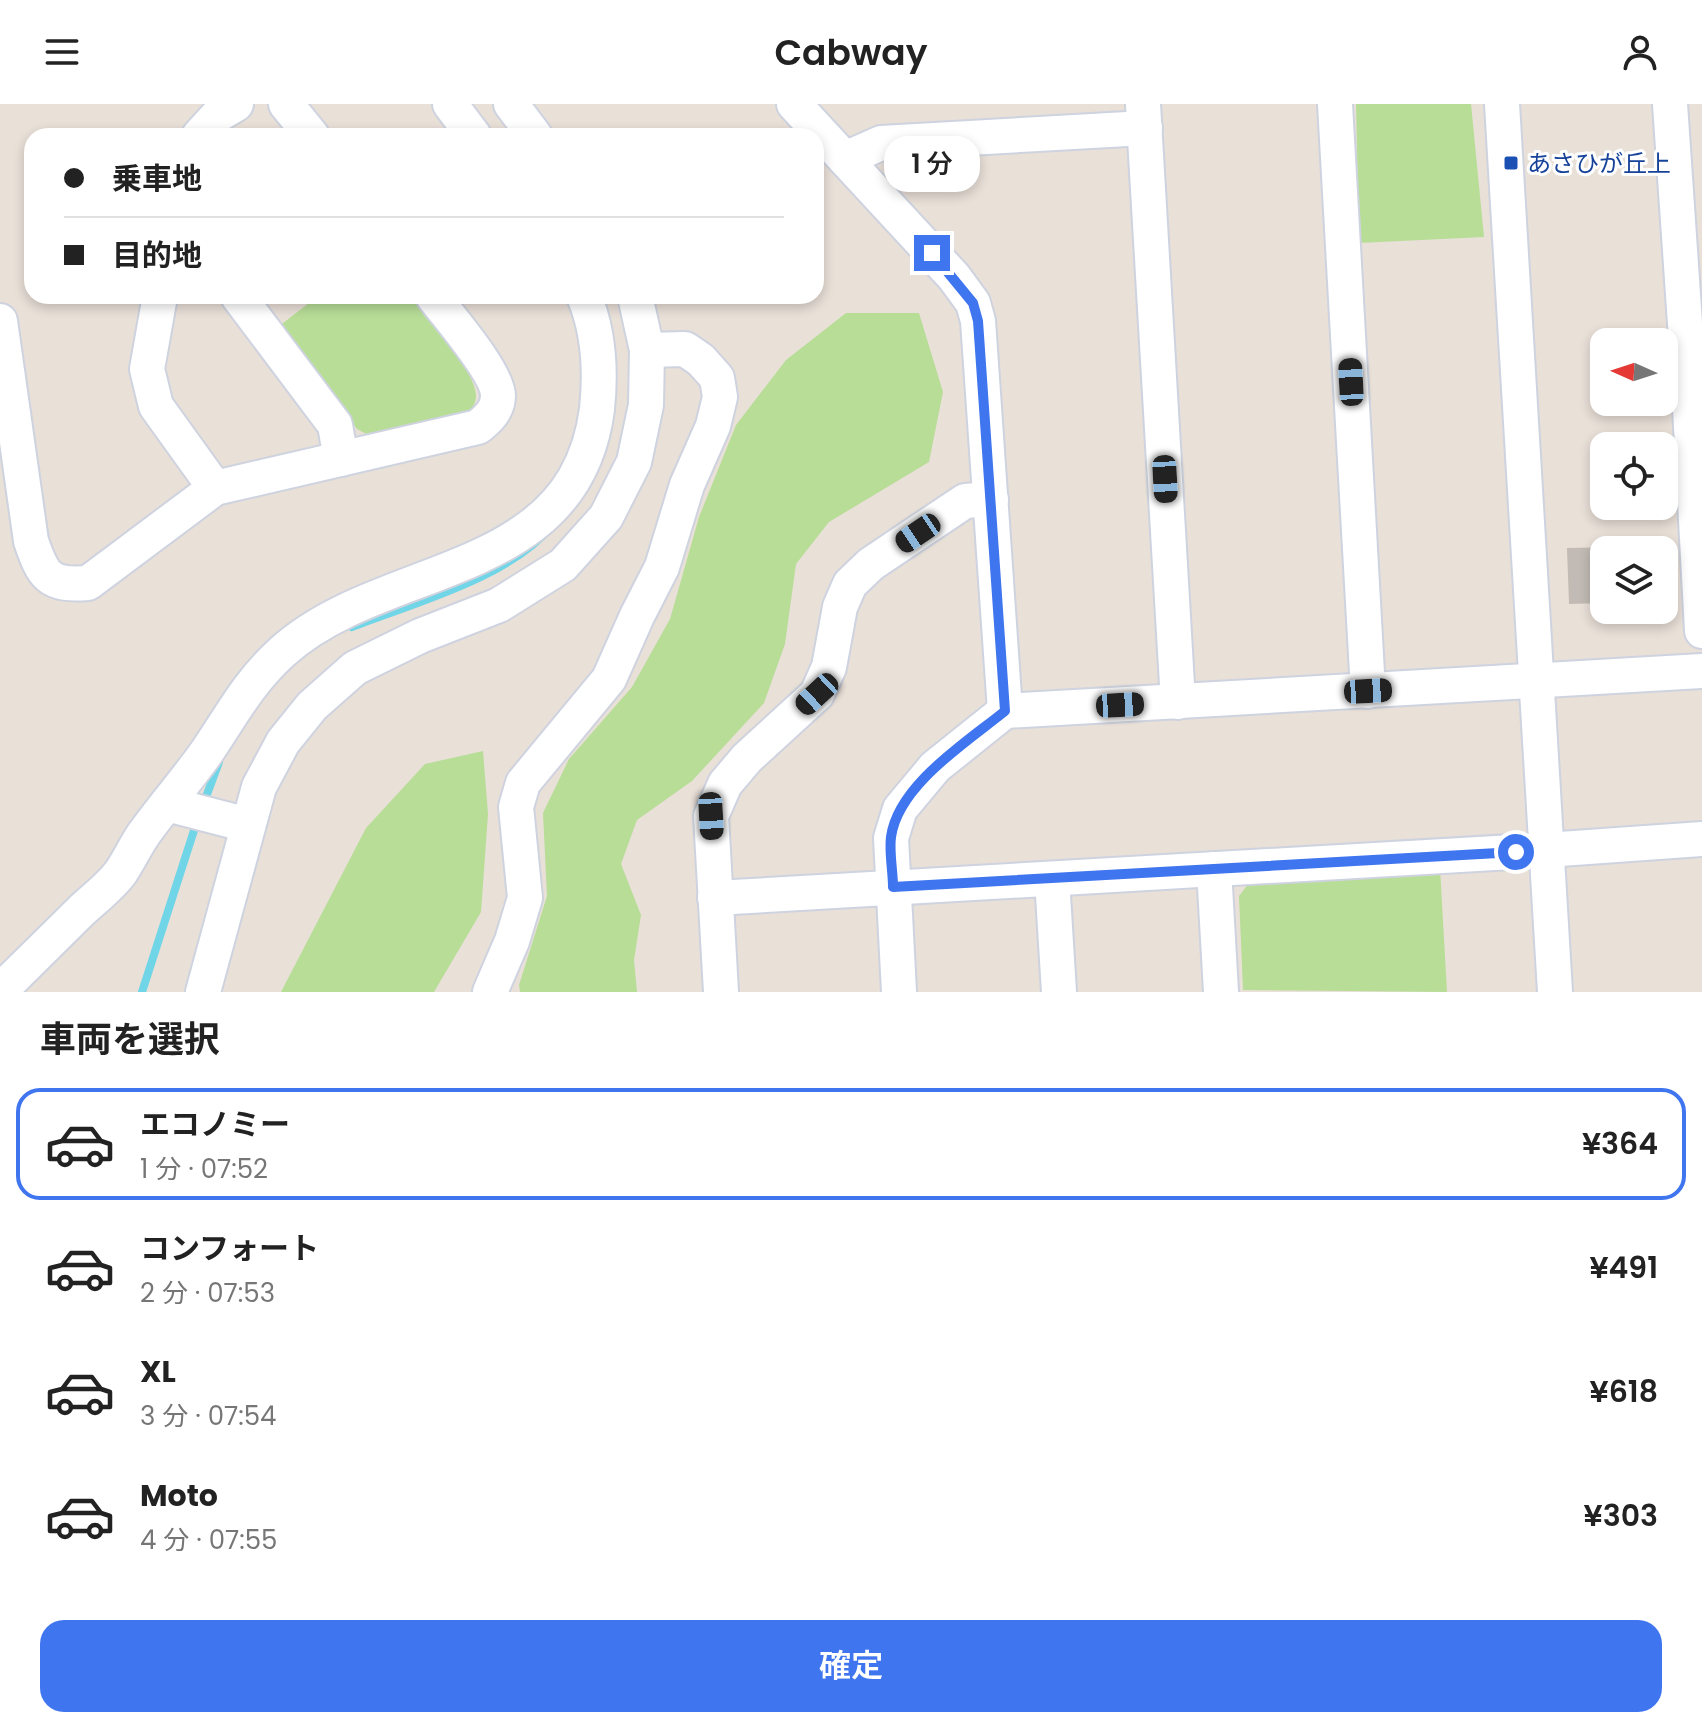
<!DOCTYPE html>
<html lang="ja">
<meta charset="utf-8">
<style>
:root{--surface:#fff;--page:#f2f2f2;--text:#222;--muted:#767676;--line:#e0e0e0;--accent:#3f75ef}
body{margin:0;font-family:Poppins,"Noto Sans JP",sans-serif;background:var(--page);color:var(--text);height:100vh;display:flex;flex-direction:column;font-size:30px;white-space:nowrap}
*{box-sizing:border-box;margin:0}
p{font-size:26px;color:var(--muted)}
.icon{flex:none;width:44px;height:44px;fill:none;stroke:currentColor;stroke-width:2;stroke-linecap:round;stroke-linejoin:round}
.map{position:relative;height:888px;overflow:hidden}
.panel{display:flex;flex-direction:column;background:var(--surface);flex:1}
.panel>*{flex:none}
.top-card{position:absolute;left:24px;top:24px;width:800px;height:176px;border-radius:24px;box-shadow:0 4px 12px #0003;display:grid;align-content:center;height:176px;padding:0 40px;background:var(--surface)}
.needle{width:52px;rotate:273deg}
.fabs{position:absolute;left:1590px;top:224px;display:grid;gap:16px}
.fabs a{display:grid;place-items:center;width:88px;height:88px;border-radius:16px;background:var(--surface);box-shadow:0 4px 12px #0003;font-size:40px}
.end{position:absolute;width:36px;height:36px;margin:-18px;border:10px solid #3f75ef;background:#fff;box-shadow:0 0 0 4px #fff}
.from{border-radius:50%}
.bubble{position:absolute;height:56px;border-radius:24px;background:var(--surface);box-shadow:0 4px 12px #0003;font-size:26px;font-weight:600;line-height:56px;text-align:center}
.car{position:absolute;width:24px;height:48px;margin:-24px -12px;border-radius:10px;box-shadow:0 0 6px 2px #0007;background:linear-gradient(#222 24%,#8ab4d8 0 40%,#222 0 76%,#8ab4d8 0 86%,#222 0)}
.top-card b{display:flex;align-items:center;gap:28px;height:76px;font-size:30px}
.top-card b+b{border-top:2px solid var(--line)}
.top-card i{width:20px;height:20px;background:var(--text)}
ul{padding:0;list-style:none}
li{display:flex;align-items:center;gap:24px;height:112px;margin:0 16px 12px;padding:0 24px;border:4px solid transparent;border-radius:24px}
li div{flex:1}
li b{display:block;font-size:30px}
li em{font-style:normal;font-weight:600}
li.on{border-color:var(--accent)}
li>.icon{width:72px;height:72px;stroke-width:1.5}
h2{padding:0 40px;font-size:36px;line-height:96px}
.action{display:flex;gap:16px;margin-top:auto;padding:16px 40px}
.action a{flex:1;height:92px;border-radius:24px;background:var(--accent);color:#fff;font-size:32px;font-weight:600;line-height:92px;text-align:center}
header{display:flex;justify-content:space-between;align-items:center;height:104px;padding:0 40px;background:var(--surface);font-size:36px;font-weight:600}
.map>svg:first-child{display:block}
</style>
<header><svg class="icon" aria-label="menu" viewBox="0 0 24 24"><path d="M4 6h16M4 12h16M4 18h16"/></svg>Cabway<svg class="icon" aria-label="person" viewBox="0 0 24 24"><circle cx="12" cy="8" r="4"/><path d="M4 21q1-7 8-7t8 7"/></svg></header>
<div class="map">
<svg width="1702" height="888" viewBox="0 0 1702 888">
<rect width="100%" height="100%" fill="#e9e0d8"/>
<!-- green -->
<g fill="#b7dd97">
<polygon points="1356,0 1471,0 1484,133 1359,139"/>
<path d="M318 192H412C428 214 475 266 476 291 476 301 471 306 464 312L372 333 357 325 278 223Z"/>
<polygon points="846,209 919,209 943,288 929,358 829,418 796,460 785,540 764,599 692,677 637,716 621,760 641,811 634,856 637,888 520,888 519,881 547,792 543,709 569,655 632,583 670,515 699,413 736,321 786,256"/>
<polygon points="483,647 488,710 481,808 434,888 281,888 366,724 425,660"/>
<polygon points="1440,764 1447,888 1243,886 1239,792 1249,779"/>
</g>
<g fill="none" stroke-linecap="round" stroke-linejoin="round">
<!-- stream -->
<g stroke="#70d5e6" stroke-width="8">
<path d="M352 523C414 499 510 473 552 422"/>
<polyline points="203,701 219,658"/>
<polyline points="142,888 198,714"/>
</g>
</g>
<!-- building -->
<polygon fill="#c1bab5" stroke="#c3bbb3" stroke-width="2" points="1621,444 1621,446 1604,446 1604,498 1570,499 1568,445"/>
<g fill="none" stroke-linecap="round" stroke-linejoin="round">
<defs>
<g id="minor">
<polyline points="286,0 312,32"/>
<polyline points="450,0 474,32"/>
<polyline points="511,0 535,32"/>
<polyline points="794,0 954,173 973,199 978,217 1005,607"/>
<polyline points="1143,0 1178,598"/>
<polyline points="1335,0 1368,587"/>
<polyline points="1502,0 1555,888"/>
<polyline points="1670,0 1687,249 1702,527"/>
<polyline points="199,32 219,10 236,0"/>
<polyline points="845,55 881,39 1145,24"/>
<polyline points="160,192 147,265 156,302 215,384"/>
<polyline points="238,192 335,321 341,355"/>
<path d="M0 217 31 437C43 472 48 482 88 479L215 384 478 323C488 315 498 306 498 292 498 269 448 212 433 192"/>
<polyline points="167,700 248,721"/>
<polyline points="1214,765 1221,888"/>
<polyline points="1052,775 1059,888"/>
<polyline points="715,794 1546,746 1702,735"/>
<path d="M0 887C27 860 55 833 82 806 95 794 111 782 121 768 129 756 135 743 143 731 163 703 186 677 206 649 232 611 247 580 282 548 383 456 575 478 597 305 601 267 599 228 584 192"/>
<polyline points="203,888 259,683 283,638 312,602 355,564 420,532 499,501 563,461 606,413 634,358 646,301 647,246 635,192"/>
<polyline points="490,888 512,837 525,794 516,703 523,679 609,575 637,512 662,463 687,381 713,322 720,293 717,274 701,256 685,245 647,246"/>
<polyline points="721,888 711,712 725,680 747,654 817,590 829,563 840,503 850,480 871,460 965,397 991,395"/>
<polyline points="899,888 891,734 900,705 935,663 1005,607 1702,567"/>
</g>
</defs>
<!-- minor casing -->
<use href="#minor" stroke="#ced3df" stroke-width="38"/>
<!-- minor -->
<use href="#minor" stroke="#fff" stroke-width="34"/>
</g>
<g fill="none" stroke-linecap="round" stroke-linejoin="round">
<!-- route -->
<path stroke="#3f75ef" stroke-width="10" d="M932 149 973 199 978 217 1005 607C967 638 898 681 891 733 889 749 893 767 893 783L1516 748"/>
</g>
<!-- markers -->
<rect fill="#1a4fb4" stroke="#fff" stroke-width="3" x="1503" y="51" width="16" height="16" rx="4"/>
<g text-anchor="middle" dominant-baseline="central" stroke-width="6" stroke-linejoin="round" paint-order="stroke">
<!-- transit labels -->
<g font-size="24" fill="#164399" stroke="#fff" text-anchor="start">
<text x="1527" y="59">あさひが丘上</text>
</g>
</g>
</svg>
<div class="fabs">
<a><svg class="needle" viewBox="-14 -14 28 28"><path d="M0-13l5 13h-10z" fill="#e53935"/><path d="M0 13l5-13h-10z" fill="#767676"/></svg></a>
<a><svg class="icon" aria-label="locate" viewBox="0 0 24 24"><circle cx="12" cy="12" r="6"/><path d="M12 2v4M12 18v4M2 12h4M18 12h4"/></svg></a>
<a><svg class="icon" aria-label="layers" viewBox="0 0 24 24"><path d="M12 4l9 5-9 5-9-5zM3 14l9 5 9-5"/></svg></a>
</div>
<i class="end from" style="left:1516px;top:748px"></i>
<i class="end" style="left:932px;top:149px"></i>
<div class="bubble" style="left:884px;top:32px;width:96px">1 分</div>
<i class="car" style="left:1351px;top:278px;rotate:357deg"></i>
<i class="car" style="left:1165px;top:375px;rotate:177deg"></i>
<i class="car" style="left:918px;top:429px;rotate:236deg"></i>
<i class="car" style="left:1368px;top:587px;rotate:87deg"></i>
<i class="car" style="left:817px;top:590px;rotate:227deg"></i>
<i class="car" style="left:1120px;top:601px;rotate:87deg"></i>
<i class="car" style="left:711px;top:712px;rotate:177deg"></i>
<div class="top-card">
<b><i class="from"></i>乗車地</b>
<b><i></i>目的地</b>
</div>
</div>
<section class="panel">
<h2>車両を選択</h2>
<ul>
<li class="on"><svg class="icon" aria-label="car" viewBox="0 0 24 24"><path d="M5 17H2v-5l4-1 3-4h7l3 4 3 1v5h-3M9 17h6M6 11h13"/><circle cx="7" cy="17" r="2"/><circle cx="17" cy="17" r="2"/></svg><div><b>エコノミー</b><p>1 分 · 07:52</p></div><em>¥364</em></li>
<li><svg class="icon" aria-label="car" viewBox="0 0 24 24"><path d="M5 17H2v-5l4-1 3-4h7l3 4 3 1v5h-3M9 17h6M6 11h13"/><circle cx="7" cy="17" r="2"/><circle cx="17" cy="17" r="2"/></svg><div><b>コンフォート</b><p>2 分 · 07:53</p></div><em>¥491</em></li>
<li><svg class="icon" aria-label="car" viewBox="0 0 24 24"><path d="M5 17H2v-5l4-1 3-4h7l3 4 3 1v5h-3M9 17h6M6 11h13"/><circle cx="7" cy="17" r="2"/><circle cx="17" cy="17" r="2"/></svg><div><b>XL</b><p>3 分 · 07:54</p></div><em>¥618</em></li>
<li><svg class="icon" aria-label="car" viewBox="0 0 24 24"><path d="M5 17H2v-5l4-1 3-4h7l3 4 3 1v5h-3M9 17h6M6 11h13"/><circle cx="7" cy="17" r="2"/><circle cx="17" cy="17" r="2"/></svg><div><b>Moto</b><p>4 分 · 07:55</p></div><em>¥303</em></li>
</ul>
<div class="action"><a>確定</a></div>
</section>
